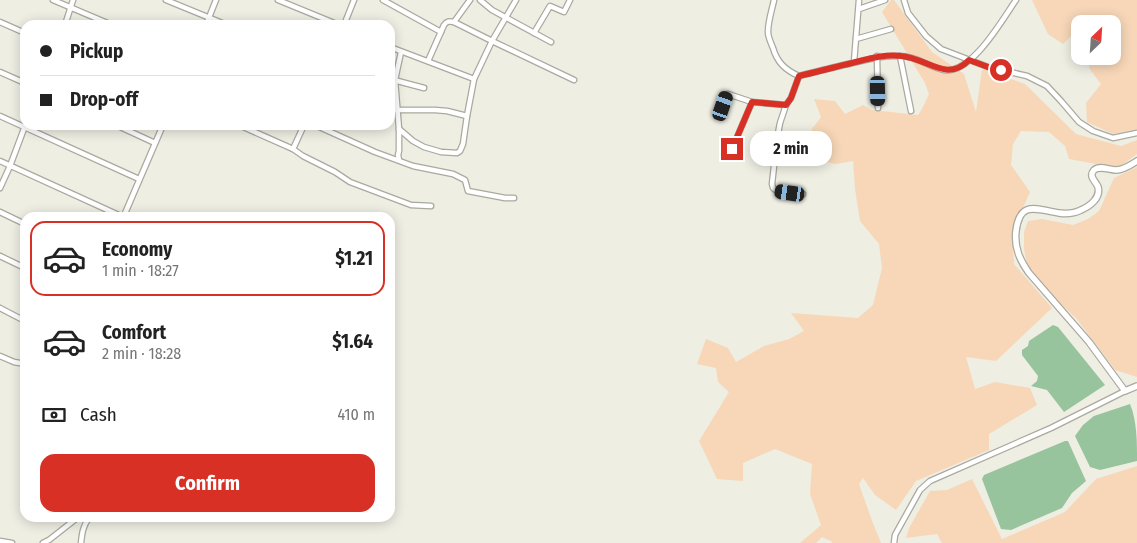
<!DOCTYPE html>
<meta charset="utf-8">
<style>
:root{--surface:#fff;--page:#f2f2f2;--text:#222;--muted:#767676;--line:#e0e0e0;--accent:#d93025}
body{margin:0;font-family:"Fira Sans Condensed",sans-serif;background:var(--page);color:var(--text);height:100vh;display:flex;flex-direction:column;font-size:19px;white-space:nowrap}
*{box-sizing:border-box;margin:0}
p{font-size:16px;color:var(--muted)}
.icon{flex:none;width:28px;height:28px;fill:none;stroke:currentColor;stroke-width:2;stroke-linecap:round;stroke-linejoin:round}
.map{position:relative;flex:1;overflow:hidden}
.panel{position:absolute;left:20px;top:212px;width:375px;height:310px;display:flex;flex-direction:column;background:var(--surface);border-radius:15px;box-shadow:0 2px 12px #0003}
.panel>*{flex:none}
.top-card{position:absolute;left:20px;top:20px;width:375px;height:110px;border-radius:15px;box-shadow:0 2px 12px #0003;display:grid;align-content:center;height:110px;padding:0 20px;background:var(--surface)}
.needle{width:32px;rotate:25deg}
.tools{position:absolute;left:1071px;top:15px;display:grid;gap:10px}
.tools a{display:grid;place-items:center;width:50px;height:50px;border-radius:10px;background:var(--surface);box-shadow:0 2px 12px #0003;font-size:25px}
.end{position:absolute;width:22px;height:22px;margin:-11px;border:6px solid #d93025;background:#fff;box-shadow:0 0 0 2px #fff}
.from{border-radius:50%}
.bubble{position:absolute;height:35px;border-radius:15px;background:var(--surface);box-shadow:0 2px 12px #0003;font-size:16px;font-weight:700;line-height:35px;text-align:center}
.car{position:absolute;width:15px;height:30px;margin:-15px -8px;border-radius:6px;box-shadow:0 0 4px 1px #0007;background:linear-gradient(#222 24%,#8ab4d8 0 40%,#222 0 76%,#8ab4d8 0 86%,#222 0)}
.top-card b{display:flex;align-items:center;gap:18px;height:48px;font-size:19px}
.top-card b+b{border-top:1px solid var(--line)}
.top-card i{width:12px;height:12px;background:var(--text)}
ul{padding:9px 0 0;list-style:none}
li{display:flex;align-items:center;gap:15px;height:75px;margin:0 10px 8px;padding:0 10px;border:2px solid transparent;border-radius:15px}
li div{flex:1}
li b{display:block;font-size:19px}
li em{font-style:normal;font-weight:700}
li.active{border-color:var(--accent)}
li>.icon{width:45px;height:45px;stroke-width:1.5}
.pay{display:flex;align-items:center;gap:12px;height:55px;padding:0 20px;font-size:19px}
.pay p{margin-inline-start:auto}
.cta{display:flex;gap:10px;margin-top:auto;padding:10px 20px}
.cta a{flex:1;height:58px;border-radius:15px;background:var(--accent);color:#fff;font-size:20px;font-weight:700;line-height:58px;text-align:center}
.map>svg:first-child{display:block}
</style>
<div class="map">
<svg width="1137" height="543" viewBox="0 0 1137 543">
<rect width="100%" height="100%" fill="#eeeee3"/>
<!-- green -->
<g fill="#f7d7b8">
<polygon points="891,0 894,0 932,52 964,74 976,112 982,69 1025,84 1076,134 1121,146 1137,140 1137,154 1118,168 1069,159 1065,146 1049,132 1021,131 1013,144 1011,165 1030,192 1012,232 1014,264 1052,308 996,361 966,357 975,389 995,382 1030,388 1037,405 989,434 989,450 916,481 896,510 875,495 863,478 859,484 871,518 881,543 832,543 831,541 822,537 816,543 800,543 821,525 810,494 812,464 775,449 743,463 743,481 717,479 699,441 729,392 718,382 716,368 697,364 706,339 728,348 736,362 764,346 789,339 804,331 791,313 858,318 873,305 882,268 879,244 860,221 855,189 853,161 836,164 823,161 812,144 812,129 821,117 814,99 835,101 845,114 863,105 872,110 918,115 922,109 929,94 925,83 882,12"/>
<polygon points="1032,0 1137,0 1137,129 1113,134 1087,122 1086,103 1101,84 1089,68 1091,56 1112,56 1112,24 1080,24 1080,34 1076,31 1063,44 1048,34"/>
<polygon points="1137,167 1137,377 1115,370 1076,318 1050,294 1027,264 1024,249 1024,232 1028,221 1042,219 1073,225 1088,219 1099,211 1114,178"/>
<polygon points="1137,466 1137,543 942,543 937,534 906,538 909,528 930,491 947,490 972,479 1002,539 1065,512 1096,479"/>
</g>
<!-- water -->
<g fill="#97c39d">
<polygon points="1053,325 1058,327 1105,385 1064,412 1047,390 1031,386 1037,381 1038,376 1022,355 1022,350 1028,346 1029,341"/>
<path d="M1130 404C1137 421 1137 442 1137 461L1100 470 1090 467 1075 436 1083 425 1094 416Z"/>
<polygon points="1065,441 1068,441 1086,481 1072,493 1062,508 1011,530 1001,529 982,479 984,475"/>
</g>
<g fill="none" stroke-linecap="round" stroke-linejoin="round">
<defs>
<g id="minor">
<polyline points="53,0 112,25"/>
<polyline points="166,0 227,25"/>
<polyline points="278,0 339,25"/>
<polyline points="383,0 441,32"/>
<polyline points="480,0 492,10 551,42"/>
<path d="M774 0C772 10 768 21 768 32 768 37 771 43 773 48 777 62 785 70 799 76 815 72 831 68 848 64 866 60 882 55 901 56 917 56 930 68 944 70 972 74 1002 20 1016 0"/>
<polyline points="904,0 908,13 926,36 941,49 988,67 1027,76 1047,86 1061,101 1079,122 1093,131 1113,138 1137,133"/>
<polyline points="859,9 885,0"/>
<polyline points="0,22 25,33"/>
<polyline points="454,22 470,0"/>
<polyline points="65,25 73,0"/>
<polyline points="206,25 216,0"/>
<polyline points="344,25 354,0"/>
<polyline points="534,33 550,6 564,12 570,0"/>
<polyline points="856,39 891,29"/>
<polyline points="390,47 474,79"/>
<polyline points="877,56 878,108"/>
<polyline points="900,56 911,111"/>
<path d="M428 61 444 25C447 21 449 21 454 22L492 41 574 80"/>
<polyline points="854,62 859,0"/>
<polyline points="0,72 25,83"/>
<polyline points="799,76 791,98 786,105 780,123 777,139 772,184 773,188 777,191 803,194"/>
<polyline points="390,79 424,88"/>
<polyline points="390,110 435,110 447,111 467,116"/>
<polyline points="0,116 139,179"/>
<polyline points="719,116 726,95 728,94 752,102 786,105"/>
<polyline points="116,125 155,143"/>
<polyline points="239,125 293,149 303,156 335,172 350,182 411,205 431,206"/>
<polyline points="315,125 375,152 413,166 453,174 465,180 468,191 505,198 514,198"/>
<polyline points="399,129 413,141 424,147 441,152 457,153 460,151 463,144 467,116 474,79 492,41 516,0"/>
<polyline points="293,149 304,125"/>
<polyline points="732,149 752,102"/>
<polyline points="399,160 398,155 399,151 399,129 395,80 401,52"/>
<polyline points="0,161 123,217"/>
<polyline points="0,188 10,166 25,126"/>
<polyline points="0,212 25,224"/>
<polyline points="123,218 163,125"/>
<polyline points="0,256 25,268"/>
<polyline points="0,308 25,321"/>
<polyline points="0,356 14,362 25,364"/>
<polyline points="0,541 12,543"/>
<polyline points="43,543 49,540 77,518"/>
<path d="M81 543C82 533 83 526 89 518"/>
<polyline points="894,543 895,535 920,490 930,481 1051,428 1125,391"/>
</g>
<path id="secondary" d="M1137 161C1131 165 1123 170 1116 170 1109 170 1100 165 1094 170 1088 177 1096 181 1098 187 1101 198 1090 206 1081 210 1075 213 1066 214 1059 213 1038 210 1020 199 1016 231 1014 248 1020 260 1029 273L1089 342 1125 391 1137 386"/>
</defs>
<!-- minor casing -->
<use href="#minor" stroke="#a9a99f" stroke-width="7"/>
<!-- secondary casing -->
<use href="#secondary" stroke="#a9a99f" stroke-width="8"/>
<!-- minor -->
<use href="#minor" stroke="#fff" stroke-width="4.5"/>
<!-- secondary -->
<use href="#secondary" stroke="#fff" stroke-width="5.5"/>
</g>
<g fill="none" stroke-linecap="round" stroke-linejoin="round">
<!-- route -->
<path stroke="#d93025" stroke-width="6" d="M732 149 752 102 786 105 791 98 799 76C817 72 834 67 852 63 868 59 884 54 901 56 927 58 947 83 969 60L988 67 1001 70"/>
</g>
</svg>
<div class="tools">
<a><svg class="needle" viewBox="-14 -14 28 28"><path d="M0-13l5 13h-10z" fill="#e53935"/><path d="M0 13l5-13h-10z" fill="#767676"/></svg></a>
</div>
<i class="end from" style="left:1001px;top:70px"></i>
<i class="end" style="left:732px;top:149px"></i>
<div class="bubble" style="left:750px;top:131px;width:82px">2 min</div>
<i class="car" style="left:878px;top:91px;rotate:179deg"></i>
<i class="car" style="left:723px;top:106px;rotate:19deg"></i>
<i class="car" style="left:790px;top:193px;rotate:278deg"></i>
<div class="top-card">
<b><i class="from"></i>Pickup</b>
<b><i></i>Drop-off</b>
</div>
<section class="panel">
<ul>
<li class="active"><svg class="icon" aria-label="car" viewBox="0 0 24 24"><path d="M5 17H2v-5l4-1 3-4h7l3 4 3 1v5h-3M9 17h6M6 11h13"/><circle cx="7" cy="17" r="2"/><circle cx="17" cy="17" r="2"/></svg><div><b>Economy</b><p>1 min · 18:27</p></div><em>$1.21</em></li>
<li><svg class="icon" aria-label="car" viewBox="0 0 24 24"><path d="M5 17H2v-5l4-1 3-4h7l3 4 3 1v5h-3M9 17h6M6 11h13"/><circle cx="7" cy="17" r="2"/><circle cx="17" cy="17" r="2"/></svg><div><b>Comfort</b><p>2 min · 18:28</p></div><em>$1.64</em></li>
</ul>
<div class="pay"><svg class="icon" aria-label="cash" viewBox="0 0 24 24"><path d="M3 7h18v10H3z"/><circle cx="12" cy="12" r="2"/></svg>Cash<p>410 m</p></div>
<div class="cta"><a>Confirm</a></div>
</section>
</div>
